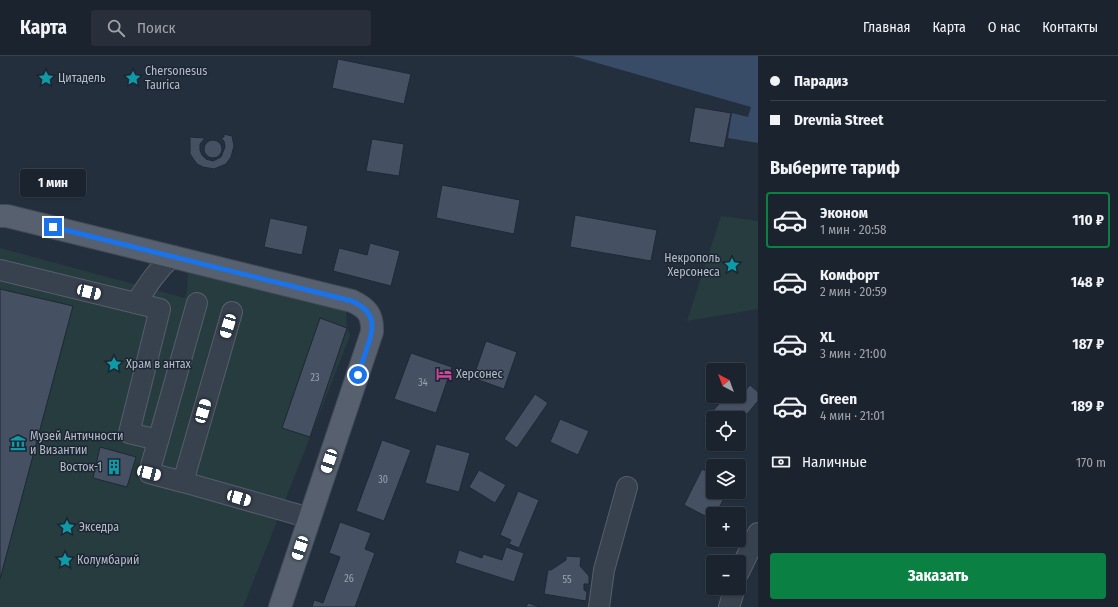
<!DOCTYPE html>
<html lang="ru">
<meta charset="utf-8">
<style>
:root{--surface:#1b232e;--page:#282f3a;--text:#f1f3f6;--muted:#a0a4aa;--line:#39404a;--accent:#0b8043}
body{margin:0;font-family:"Fira Sans Condensed",sans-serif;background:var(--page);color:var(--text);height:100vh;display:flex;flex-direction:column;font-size:15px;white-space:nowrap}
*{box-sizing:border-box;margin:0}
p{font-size:13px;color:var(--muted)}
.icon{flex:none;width:22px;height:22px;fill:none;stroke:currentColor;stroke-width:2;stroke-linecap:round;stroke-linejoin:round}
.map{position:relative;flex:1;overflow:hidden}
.drawer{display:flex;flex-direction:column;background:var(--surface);width:360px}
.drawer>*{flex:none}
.top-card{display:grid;align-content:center;height:88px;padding:0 12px;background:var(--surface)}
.needle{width:26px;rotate:319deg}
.fabs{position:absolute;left:706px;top:307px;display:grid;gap:8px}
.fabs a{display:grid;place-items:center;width:40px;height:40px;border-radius:4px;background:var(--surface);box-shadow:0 1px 3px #0004,0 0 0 1px var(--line);font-size:20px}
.end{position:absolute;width:18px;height:18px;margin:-9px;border:5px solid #1a73e8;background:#fff;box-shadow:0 0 0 2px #fff}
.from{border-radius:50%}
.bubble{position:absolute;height:28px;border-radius:4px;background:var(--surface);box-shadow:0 1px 3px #0004,0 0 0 1px var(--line);font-size:13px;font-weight:700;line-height:28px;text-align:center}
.car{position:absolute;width:12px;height:24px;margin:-12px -6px;border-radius:5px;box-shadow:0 0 3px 1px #0007;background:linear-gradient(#fff 24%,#345 0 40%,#fff 0 76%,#345 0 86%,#fff 0)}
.top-card b{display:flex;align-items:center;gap:14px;height:38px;font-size:15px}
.top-card b+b{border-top:1px solid var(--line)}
.top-card i{width:10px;height:10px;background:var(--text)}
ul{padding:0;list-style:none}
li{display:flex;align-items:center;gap:12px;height:56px;margin:0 8px 6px;padding:0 4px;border:2px solid transparent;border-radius:4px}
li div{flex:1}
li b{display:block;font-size:15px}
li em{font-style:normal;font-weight:700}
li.on{border-color:var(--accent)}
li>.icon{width:36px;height:36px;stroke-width:1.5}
h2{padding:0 12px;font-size:18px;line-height:48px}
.pay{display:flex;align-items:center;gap:10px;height:44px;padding:0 12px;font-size:15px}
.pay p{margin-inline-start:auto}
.cta{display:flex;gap:8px;margin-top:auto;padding:8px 12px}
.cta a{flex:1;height:46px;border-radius:4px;background:var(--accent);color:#fff;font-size:16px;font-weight:700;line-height:46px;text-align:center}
header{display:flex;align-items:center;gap:24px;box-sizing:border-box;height:56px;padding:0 20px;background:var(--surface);border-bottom:1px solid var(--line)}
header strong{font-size:19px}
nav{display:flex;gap:22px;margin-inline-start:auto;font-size:14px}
.search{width:280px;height:36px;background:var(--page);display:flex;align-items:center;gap:10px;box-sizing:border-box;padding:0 14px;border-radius:4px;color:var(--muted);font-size:15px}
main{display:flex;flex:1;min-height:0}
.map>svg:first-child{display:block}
</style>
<header>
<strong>Карта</strong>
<div class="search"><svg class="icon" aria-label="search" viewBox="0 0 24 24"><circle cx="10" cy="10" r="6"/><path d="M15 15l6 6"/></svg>Поиск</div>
<nav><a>Главная</a><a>Карта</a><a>О нас</a><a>Контакты</a></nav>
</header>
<main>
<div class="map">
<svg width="758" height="551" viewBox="0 0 758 551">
<rect width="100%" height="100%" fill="#242f3e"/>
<!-- green -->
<g fill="#263c3f">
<polygon points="721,160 758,165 758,253 687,265"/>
<polygon points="0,192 185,242 187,236 188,216 346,252 347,272 350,280 243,551 0,551"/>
</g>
<!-- water -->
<polygon fill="#394c67" points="573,0 758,0 758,87 728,82 732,57 748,61 751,51"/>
<!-- building -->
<g fill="#455162" stroke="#1f2835">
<polygon points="338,3 411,18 404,48 332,32"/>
<polygon points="695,51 731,57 724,92 689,86"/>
<polygon points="224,78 232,80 234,90 231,101 226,108 214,113 203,111 197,108 190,98 190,81 205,82 200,88 200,94 202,99 206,103 213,105 221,101 225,91 224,85 221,82 224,81"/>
<polygon points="372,83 404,88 399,120 366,115"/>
<circle cx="213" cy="93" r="9"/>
<polygon points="442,129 520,144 514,178 436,162"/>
<polygon points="575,159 657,174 651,205 570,191"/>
<polygon points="270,162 308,170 302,199 264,191"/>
<polygon points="370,187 400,195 391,230 333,215 339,192 367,199"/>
<polygon points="0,233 73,250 0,523"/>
<polygon points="320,262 347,272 310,381 282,372"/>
<polygon points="486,285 517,296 504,333 473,322"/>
<polygon points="411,297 452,311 436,357 394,343"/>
<polygon points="750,329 758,336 758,345 739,368 739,362 713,362 713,373 704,365 726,340 739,340 739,331 744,336"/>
<polygon points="535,338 548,347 517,392 504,383"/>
<polygon points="560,363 589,375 578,399 550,386"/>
<polygon points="382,384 411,394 384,465 356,455"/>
<polygon points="436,388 470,397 459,436 425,427"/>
<polygon points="100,391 136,401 127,431 93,422"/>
<polygon points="725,404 738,410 722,410"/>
<polygon points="712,410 713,436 727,436 716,458 713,458 713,464 684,449 702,413 709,417"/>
<polygon points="479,414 506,429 495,447 469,431"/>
<polygon points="518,435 539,444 519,492 509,488 511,484 500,479"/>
<polygon points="340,466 371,477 365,493 375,497 355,551 312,551 314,544 323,547 340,501 329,497"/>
<polygon points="506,491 524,497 514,526 455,507 459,494 482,502 483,498 502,504"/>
<polygon points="566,500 581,501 580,510 589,520 589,528 584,528 584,534 587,536 586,545 544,538 548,514 551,514 566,504"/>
<polygon points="528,547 540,551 526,551"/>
</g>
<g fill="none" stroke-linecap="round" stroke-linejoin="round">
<defs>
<g id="minor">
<polyline points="0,214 160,253 129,377 158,384"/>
<path d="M136 247C147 230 157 214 173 200"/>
<polyline points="232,256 183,426 310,462"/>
<polyline points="183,426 149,417 197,247"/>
<polyline points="739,516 758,477"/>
<polyline points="599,551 604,514 627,431"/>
<polyline points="729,551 735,532"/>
</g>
<path id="major" d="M0 160H7L352 245C367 252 373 259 372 276L280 551"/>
</defs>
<!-- minor casing -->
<use href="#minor" stroke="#565f6c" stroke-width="22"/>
<!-- major casing -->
<use href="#major" stroke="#414a57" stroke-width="24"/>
<!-- minor -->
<use href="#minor" stroke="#38414e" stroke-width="20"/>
<!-- major -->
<use href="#major" stroke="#56606e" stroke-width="22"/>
</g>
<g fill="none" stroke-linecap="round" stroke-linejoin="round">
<!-- route -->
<path stroke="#1a73e8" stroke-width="5" d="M53 171 352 245C376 256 375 270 367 292 364 301 361 310 358 319"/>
</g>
<!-- icons -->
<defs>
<symbol id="sight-bare" viewBox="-9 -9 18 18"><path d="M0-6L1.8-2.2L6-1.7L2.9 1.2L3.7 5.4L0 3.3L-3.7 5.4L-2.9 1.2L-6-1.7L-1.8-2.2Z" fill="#0f9aa8" stroke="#1d2633" stroke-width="2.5" paint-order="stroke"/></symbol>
<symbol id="hotel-bare" viewBox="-9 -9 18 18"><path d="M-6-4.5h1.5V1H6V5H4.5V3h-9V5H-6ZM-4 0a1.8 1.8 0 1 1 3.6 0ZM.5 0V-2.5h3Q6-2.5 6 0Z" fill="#d1479c" stroke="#1d2633" stroke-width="2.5" paint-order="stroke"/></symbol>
<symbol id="museum-bare" viewBox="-9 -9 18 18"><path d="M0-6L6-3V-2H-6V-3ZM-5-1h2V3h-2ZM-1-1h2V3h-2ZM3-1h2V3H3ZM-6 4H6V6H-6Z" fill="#0f9aa8" stroke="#1d2633" stroke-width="2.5" paint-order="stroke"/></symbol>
<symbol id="building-bare" viewBox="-9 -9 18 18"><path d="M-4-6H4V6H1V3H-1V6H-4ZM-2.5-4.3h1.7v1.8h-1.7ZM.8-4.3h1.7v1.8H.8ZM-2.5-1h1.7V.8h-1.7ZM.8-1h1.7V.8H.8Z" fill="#0f9aa8" stroke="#1d2633" stroke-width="2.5" paint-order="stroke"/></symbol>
</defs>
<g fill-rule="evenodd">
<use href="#sight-bare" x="35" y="11" width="22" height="22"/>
<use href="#sight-bare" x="122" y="11" width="22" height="22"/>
<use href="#sight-bare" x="721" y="198" width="22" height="22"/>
<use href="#sight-bare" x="103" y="297" width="22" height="22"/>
<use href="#hotel-bare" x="433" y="307" width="22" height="22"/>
<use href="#museum-bare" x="7" y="376" width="22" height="22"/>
<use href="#building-bare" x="103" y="400" width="22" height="22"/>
<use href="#sight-bare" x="56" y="460" width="22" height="22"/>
<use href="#sight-bare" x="54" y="493" width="22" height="22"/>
</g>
<g text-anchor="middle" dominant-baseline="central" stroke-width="3" stroke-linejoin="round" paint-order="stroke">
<!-- number labels -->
<g font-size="10" fill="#98a1af">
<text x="315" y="322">23</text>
<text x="423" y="327">34</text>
<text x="383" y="424">30</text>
<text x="349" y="523">26</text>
<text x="567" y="524">55</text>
</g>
<!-- poi labels -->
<g font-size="12" fill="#b4bcc9" stroke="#1d2633" text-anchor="start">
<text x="145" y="15">Chersonesus<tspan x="145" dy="14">Taurica</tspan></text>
<text x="58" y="22">Цитадель</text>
<text x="720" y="202" text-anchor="end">Некрополь<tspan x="720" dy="14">Херсонеса</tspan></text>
<text x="126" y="308">Храм в антах</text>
<text x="456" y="318">Херсонес</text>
<text x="30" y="380">Музей Античности<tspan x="30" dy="14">и Византии</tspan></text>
<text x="102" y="411" text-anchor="end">Восток-1</text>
<text x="79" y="471">Экседра</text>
<text x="77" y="504">Колумбарий</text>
</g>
</g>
</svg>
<div class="fabs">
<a><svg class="needle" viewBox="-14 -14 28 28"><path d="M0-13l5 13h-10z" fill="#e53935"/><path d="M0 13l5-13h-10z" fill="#a0a4aa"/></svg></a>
<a><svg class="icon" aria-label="locate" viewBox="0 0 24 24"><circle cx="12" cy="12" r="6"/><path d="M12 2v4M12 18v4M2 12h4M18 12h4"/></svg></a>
<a><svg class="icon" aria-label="layers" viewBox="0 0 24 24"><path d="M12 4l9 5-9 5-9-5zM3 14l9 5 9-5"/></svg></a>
<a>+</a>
<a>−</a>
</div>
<i class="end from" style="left:358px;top:319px"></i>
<i class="end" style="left:53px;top:171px"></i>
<div class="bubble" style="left:20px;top:113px;width:66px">1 мин</div>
<i class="car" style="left:89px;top:236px;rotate:104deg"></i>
<i class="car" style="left:228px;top:270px;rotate:197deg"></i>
<i class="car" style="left:203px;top:355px;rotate:16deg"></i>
<i class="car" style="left:329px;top:405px;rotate:199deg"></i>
<i class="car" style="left:149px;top:417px;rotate:105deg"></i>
<i class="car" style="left:239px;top:442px;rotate:106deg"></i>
<i class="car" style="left:300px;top:492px;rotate:199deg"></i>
</div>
<section class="drawer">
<div class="top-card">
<b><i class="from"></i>Парадиз</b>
<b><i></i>Drevnia Street</b>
</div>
<h2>Выберите тариф</h2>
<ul>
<li class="on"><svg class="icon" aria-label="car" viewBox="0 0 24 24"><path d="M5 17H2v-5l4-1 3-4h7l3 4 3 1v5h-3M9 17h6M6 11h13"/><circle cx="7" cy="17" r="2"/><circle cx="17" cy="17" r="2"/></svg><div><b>Эконом</b><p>1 мин · 20:58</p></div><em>110 ₽</em></li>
<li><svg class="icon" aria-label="car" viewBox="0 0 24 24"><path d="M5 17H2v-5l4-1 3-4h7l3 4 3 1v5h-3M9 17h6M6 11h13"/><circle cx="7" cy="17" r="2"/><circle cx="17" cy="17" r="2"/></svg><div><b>Комфорт</b><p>2 мин · 20:59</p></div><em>148 ₽</em></li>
<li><svg class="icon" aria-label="car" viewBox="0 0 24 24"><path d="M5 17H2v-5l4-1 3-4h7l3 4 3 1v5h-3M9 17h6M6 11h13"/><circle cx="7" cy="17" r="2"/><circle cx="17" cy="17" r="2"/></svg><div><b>XL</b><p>3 мин · 21:00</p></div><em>187 ₽</em></li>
<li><svg class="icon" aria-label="car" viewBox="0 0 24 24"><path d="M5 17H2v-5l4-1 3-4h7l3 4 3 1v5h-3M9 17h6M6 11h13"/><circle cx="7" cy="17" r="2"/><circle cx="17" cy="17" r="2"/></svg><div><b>Green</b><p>4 мин · 21:01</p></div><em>189 ₽</em></li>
</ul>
<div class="pay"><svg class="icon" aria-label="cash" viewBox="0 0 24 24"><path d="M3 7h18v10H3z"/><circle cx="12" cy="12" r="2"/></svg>Наличные<p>170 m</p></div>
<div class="cta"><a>Заказать</a></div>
</section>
</main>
